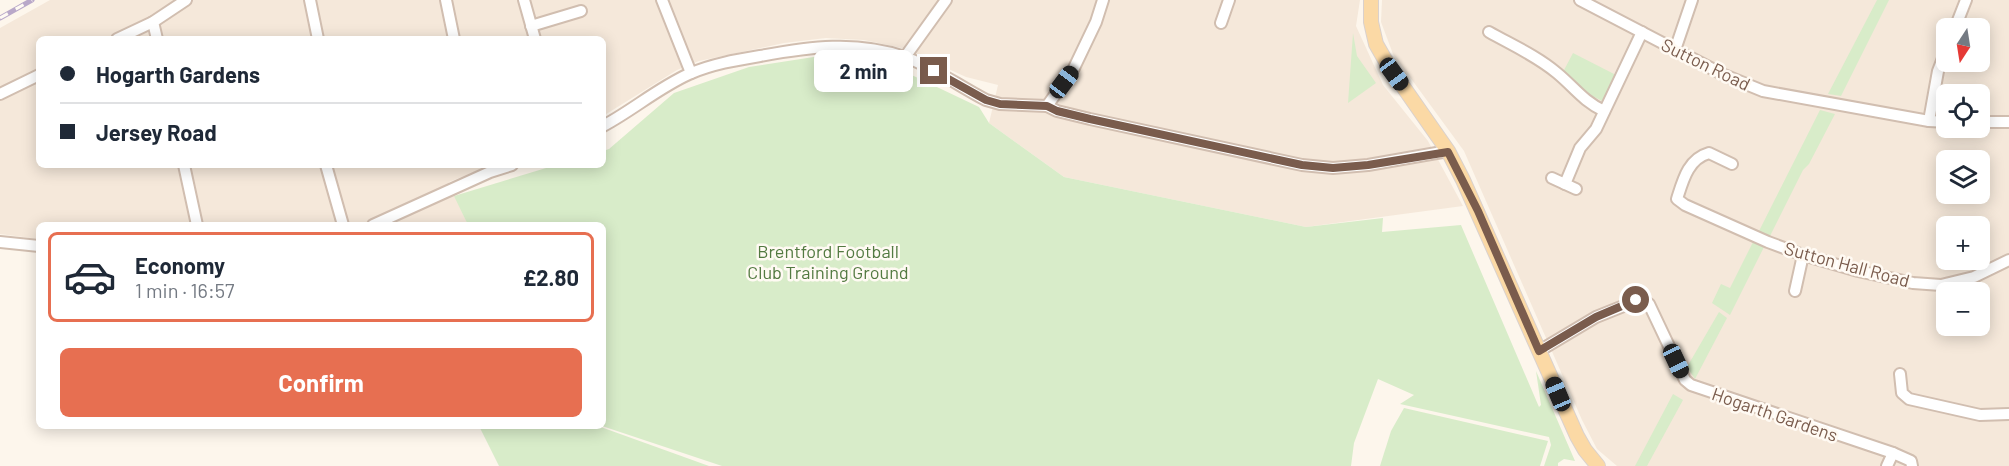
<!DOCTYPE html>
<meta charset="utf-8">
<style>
:root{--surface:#fff;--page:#f6f6f7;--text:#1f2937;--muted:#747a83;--line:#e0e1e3;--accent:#e76f51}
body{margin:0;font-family:Barlow,sans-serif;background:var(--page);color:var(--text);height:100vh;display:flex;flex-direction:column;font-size:22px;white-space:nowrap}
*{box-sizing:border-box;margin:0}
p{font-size:20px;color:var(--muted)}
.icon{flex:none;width:33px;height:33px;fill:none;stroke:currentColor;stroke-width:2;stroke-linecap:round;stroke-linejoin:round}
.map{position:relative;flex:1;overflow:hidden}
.details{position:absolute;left:36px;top:222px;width:570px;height:207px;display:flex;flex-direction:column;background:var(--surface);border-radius:9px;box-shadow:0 3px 15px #0003}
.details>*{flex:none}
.guide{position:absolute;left:36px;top:36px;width:570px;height:132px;border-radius:9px;box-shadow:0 3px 15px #0003;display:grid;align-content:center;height:132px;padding:0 24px;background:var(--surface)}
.needle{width:39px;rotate:192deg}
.fabs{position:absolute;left:1936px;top:18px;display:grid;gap:12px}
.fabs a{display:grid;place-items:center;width:54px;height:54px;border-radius:9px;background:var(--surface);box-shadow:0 3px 15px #0003;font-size:30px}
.end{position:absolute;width:27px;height:27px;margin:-14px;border:8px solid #7a5c4d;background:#fff;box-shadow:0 0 0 3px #fff}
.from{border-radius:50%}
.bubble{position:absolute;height:42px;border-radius:9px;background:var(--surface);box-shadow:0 3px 15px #0003;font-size:20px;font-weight:700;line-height:42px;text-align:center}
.car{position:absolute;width:18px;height:36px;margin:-18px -9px;border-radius:8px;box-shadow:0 0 4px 2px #0007;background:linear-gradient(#222 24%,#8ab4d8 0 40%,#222 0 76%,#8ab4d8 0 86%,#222 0)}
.guide b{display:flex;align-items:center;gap:21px;height:57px;font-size:22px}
.guide b+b{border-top:2px solid var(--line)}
.guide i{width:15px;height:15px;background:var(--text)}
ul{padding:10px 0 0;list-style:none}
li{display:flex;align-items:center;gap:18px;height:90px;margin:0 12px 9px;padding:0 12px;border:3px solid var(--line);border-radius:9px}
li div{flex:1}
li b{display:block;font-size:22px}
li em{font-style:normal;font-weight:700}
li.active{border-color:var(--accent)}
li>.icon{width:54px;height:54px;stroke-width:1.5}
.button{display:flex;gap:12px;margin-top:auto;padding:12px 24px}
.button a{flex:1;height:69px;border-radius:9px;background:var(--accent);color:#fff;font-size:24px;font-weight:700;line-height:69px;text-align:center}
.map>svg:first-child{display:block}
</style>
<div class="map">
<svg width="2009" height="466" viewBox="0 0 2009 466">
<rect width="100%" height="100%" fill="#fdf6ec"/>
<!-- residential -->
<g fill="#f5e8da" fill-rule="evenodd">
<polygon points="50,0 1360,0 1356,26 1383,85 1428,141 1463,206 1306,227 1064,177 989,123 998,85 966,77 902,48 864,40 826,38 784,43 699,61 677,70 603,116 603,39 39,39 39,165 491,165 449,182 468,225 39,225 39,239 0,234 0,28"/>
<path d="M1382 0H2009V466H1617L1597 449 1582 420 1464 151 1393 54 1381 22ZM1947 28H1980V62H1947ZM1947 94H1980V128H1947ZM1947 160H1980V194H1947ZM1947 226H1980V260H1947ZM1947 292H1980V326H1947Z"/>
</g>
<!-- green -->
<g fill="#d8ecc9">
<polygon points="1877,0 1889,0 1841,96 1828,94"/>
<polygon points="1353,33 1357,56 1376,83 1348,103"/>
<polygon points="859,50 979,107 989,123 1064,177 1306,227 1383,218 1382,232 1461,225 1539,407 1541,405 1536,371 1575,461 1564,459 1558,463 1558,466 1544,466 1551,445 1549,437 1400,404 1414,395 1378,379 1354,443 1351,466 722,466 602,426 603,225 468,225 454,196 556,165 603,165 603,151 609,149 674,93 749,67"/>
<polygon points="1573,53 1616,75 1604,102 1583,91 1563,72"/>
<polygon points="1820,110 1835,114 1809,164 1803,170 1770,236 1759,231"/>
<polygon points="1753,242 1764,247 1730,315 1712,303 1721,284 1730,288"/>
<polygon points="1719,312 1727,318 1695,379 1687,367"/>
<polygon points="1673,394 1683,400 1647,466 1635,466"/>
<polygon points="1404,408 1548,441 1540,466 1380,466 1391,431"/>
<polygon points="479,426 598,426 709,466 499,466"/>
</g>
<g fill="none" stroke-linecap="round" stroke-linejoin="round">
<defs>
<g id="minor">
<polyline points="310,0 318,39"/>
<polyline points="446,0 454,39"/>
<polyline points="524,0 535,39"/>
<polyline points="662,0 691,73"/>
<polyline points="1580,0 1724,75 1763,91 1929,121 1947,122"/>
<polyline points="153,22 157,39"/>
<polyline points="1221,23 1229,0"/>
<polyline points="531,26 581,11"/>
<polyline points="1955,28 1966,0"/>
<path d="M1489 32C1512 45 1537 56 1557 73 1574 87 1583 101 1604 111"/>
<polyline points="117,39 153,22 186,0"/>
<polyline points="1675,50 1692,0"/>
<polyline points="905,57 946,0"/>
<polyline points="0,94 39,75"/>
<polyline points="1047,106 1057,111 1090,119 1302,165 1333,168 1368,165 1448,151"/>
<polyline points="1929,121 1938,71 1947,48"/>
<polyline points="1980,122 2009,122"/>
<path d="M603 126C633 110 658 88 689 74 712 64 736 60 760 56 809 47 856 40 905 57 933 67 959 86 986 100L1000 104 1047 106 1074 68 1096 22 1103 0"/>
<path d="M1732 164 1709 153C1688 159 1683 180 1677 199L1685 205 1768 242 1803 255 1858 271 1913 283 1941 285 1974 277 2009 260"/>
<polyline points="184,165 197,225"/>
<polyline points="326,165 343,225"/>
<polyline points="1552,178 1576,189"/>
<polyline points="1565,184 1580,148 1596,129 1642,32"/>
<polyline points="373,225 490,172 512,165"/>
<polyline points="0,242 39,246"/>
<polyline points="1795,291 1803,255"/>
<polyline points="1539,351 1596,317 1636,301 1643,300 1649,304 1685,380 1691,385 1893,453 1887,466"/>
<polyline points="1900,374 1902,393 1909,399 1980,415 2009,414"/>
<polyline points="1893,453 1911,461 1912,466"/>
</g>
<polyline id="major" points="1371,0 1371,22 1376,44 1388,65 1448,151 1463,180 1577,436 1585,450 1598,466"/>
</defs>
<!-- minor casing -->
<use href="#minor" stroke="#d1beb0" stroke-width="14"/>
<!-- major casing -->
<use href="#major" stroke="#dad1cd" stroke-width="16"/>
<!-- minor -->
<use href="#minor" stroke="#fff" stroke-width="10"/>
<!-- major -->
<use href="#major" stroke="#fbd9a5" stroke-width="14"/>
<defs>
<polyline id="rail" points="0,18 32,0"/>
</defs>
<!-- rail casing -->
<use href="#rail" stroke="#b9a8c9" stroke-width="5"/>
<!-- rail -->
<use href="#rail" stroke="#fffaf3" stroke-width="3" stroke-dasharray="9" stroke-linecap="butt"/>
</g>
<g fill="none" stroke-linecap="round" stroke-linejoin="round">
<!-- route -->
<polyline stroke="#7a5c4d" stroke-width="8" points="934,71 986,100 1000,104 1047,106 1057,111 1090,119 1302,165 1333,168 1368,165 1448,152 1478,211 1539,351 1596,317 1636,300"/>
</g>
<g text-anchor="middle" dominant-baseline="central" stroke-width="5" stroke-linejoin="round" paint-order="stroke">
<!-- street labels -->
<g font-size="18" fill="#7a5c4d" stroke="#fffaf3">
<text transform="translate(1706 64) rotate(26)">Sutton Road</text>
<text transform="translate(1847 264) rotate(15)">Sutton Hall Road</text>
<text transform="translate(1775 414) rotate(19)">Hogarth Gardens</text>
</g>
<!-- park labels -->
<g font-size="18" fill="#537a41" stroke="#fffaf3">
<text x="828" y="251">Brentford Football<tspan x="828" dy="21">Club Training Ground</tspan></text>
</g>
</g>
</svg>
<div class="fabs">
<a><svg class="needle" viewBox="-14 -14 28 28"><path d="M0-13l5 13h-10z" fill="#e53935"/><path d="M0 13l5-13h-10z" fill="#747a83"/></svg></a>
<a><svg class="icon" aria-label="locate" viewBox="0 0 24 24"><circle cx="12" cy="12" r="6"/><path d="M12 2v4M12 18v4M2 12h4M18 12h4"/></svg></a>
<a><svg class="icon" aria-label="layers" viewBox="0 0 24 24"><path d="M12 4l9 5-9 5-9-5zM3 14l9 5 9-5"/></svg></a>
<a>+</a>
<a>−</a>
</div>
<i class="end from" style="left:1636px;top:300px"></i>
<i class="end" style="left:934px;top:71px"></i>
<div class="bubble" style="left:814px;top:50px;width:99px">2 min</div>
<i class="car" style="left:1394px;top:74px;rotate:144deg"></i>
<i class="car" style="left:1064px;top:82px;rotate:37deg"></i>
<i class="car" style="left:1676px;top:361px;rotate:155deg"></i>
<i class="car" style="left:1558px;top:394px;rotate:337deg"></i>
<div class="guide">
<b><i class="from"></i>Hogarth Gardens</b>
<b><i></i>Jersey Road</b>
</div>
<section class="details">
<ul>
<li class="active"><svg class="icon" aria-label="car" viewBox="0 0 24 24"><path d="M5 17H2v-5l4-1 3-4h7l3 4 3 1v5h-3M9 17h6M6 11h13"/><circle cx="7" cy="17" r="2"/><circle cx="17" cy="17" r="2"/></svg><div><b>Economy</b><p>1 min · 16:57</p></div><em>£2.80</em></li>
</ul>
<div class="button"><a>Confirm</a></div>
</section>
</div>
